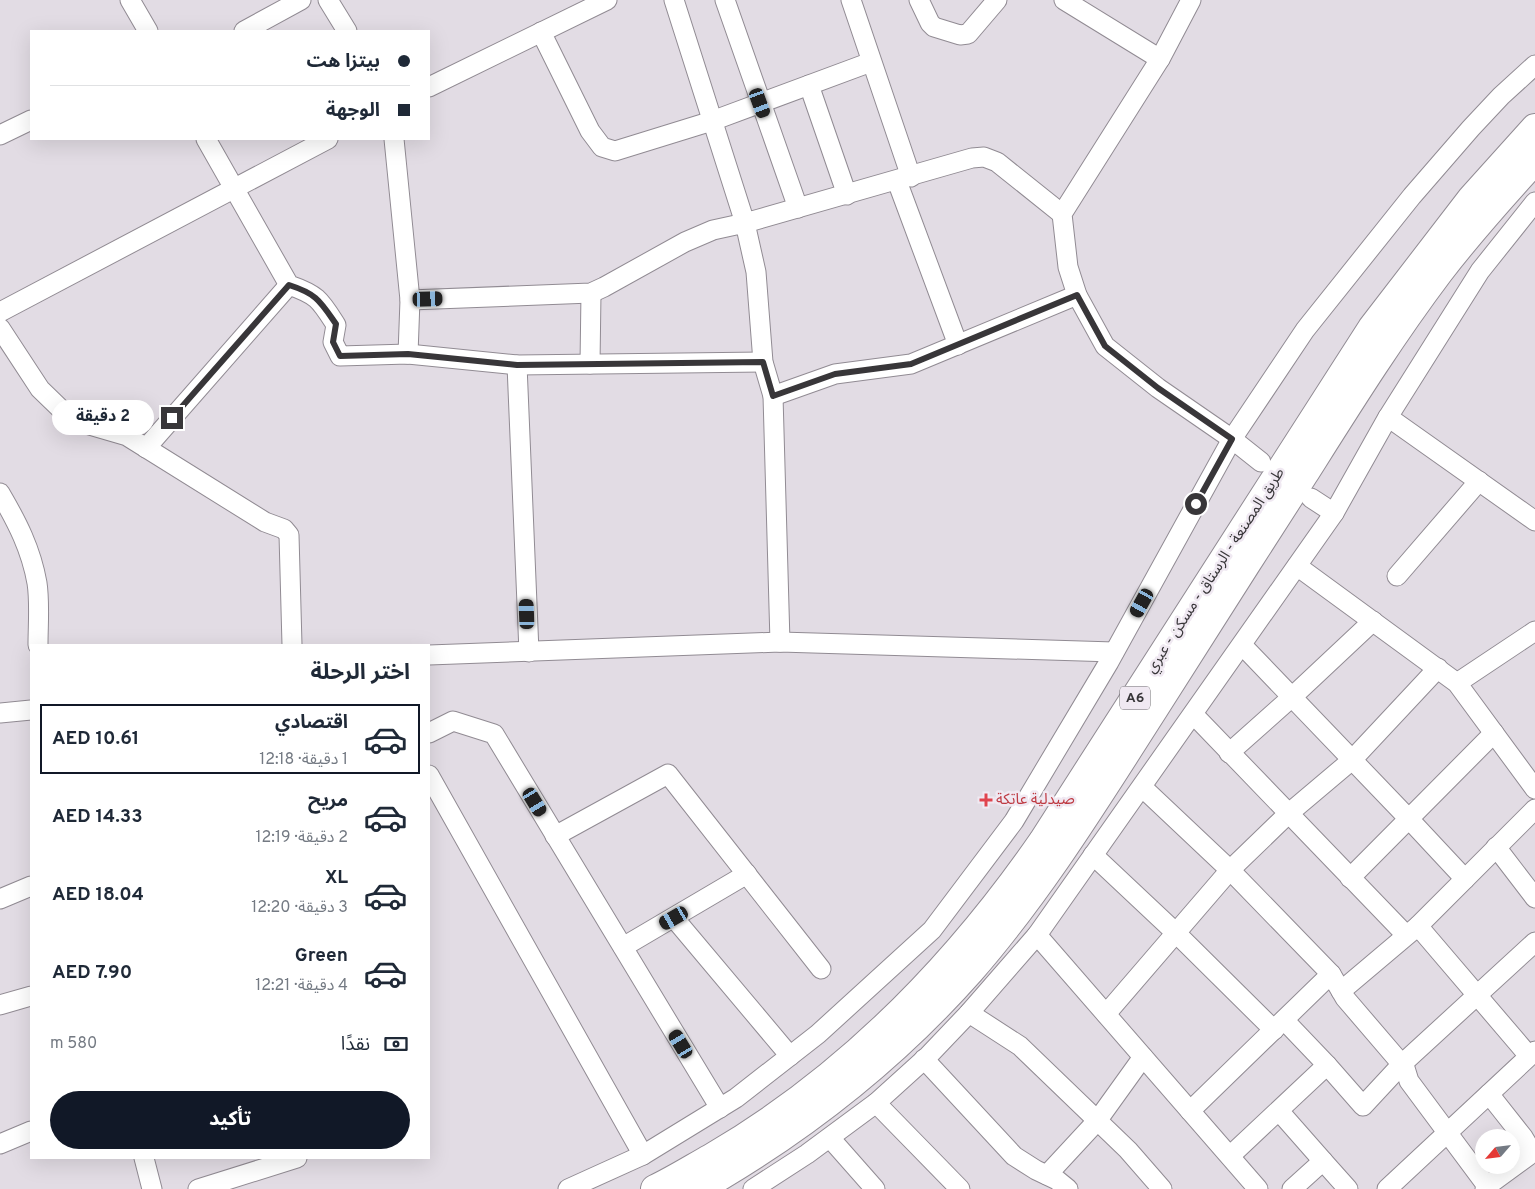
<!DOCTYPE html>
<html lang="ar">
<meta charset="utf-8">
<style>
:root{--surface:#fff;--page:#f6f6f7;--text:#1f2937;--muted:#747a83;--line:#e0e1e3;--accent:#111827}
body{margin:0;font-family:Overpass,"Noto Sans Arabic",sans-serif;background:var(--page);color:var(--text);direction:rtl;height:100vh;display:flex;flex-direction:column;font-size:19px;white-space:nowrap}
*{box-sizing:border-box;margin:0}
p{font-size:16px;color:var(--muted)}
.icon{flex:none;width:28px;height:28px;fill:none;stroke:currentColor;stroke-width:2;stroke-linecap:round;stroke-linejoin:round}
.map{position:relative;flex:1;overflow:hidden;direction:ltr}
.sheet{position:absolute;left:30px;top:644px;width:400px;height:515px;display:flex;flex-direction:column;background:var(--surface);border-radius:0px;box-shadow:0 5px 20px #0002;direction:rtl}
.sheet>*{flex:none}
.hud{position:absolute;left:30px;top:30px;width:400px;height:110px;border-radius:0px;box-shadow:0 5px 20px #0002;direction:rtl;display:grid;align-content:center;height:110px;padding:0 20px;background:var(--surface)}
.needle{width:32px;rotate:242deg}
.tools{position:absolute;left:1475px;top:1129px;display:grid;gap:10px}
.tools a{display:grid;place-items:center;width:45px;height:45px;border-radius:50%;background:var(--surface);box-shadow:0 5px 20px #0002;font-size:25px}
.end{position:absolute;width:22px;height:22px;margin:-11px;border:6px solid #383639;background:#fff;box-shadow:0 0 0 2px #fff}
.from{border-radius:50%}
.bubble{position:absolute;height:35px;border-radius:18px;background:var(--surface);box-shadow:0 5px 20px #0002;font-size:16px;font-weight:700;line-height:35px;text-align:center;direction:rtl}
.car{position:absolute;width:15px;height:30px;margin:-15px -8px;border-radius:6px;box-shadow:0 0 4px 1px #0007;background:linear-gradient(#222 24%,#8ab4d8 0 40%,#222 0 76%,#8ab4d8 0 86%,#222 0)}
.hud b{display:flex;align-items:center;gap:18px;height:48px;font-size:19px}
.hud b+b{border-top:1px solid var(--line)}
.hud i{width:12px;height:12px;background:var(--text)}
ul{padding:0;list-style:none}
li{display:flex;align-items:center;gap:15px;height:70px;margin:0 10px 8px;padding:0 10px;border:2px solid transparent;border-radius:0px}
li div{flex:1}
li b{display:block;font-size:19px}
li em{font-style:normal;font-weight:700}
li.active{border-color:var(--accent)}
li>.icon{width:45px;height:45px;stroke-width:1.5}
h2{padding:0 20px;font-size:22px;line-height:60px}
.pay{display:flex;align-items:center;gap:12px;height:55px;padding:0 20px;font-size:19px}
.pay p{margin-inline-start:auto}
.action{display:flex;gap:10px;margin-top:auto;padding:10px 20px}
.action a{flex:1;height:58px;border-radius:30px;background:var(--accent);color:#fff;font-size:20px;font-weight:700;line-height:58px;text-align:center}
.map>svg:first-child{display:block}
</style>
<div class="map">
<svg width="1535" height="1189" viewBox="0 0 1535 1189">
<rect width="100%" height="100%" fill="#e2dce4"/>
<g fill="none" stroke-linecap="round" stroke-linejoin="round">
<defs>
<g id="minor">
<polyline points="130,0 148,31"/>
<polyline points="328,0 347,31"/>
<polyline points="674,0 745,223 972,158 984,157 997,162 1062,214"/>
<polyline points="725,0 798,208"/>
<polyline points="851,0 911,177"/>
<polyline points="919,0 930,23 934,27 960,35 968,34 997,0"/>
<polyline points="1064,0 1160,59 1062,214 1068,267 1077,295 1105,346 1158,388 1232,439 1261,462"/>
<polyline points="244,31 301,0"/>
<polyline points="541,32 590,131 602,147 615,151 712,121 871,62"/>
<polyline points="1160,59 1191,0"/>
<polyline points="809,85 847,195"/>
<polyline points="429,87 607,0"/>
<polyline points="0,135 31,120"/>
<path d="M206 139 289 285C318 295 320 300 336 325L333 342 340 356 408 354 517 365 763 362"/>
<polyline points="394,139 410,300 408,354"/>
<polyline points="897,181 958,345"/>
<polyline points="410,300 591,293 604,287 685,242 713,230 745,223 756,272 763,362 773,396 780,642"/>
<polyline points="0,312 328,139"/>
<polyline points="0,328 40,389 72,420 127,436 265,522 284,529 289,535 292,645"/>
<polyline points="590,364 591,293"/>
<polyline points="517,365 529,652"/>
<polyline points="773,396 835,374 911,364 1077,295"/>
<polyline points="1388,417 1535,521"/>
<polyline points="146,448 289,285"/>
<path d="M0 493C17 522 31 549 37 583 40 602 38 625 38 645"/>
<polyline points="1311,498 1334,513"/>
<polyline points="1297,566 1457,683 1535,789"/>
<polyline points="1397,576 1479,481"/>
<polyline points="1242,645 1409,819 1465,879"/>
<polyline points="429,655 780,642 1114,652"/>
<polyline points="1457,683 1535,631"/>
<polyline points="0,713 31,710"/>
<polyline points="1193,714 1406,935"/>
<polyline points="429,733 453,721 494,734 720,1108"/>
<polyline points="1229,753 1292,697 1373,621"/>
<polyline points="429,775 643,1155"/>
<polyline points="1142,787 1230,870 1331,974 1345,998 1405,1068 1409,1081 1487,1186 1485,1189"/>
<polyline points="555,836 668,774 821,969"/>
<polyline points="1496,847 1535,898"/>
<polyline points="1093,855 1176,933 1274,1030"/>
<polyline points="1350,878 1494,733"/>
<polyline points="0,899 31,886"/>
<polyline points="674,918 790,1056"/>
<polyline points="1418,926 1529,1056"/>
<polyline points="1037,935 1258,1189"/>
<polyline points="623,947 747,874"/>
<polyline points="1341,991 1418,926 1535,809"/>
<polyline points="0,1005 31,996"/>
<polyline points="969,1013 1020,1046 1128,1150 1162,1189"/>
<polyline points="1106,1014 1230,870 1288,814 1352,760 1438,668"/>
<polyline points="1284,1020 1327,1065 1363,1106 1402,1064 1535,942"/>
<polyline points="924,1059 1014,1156 1036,1170 1057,1180 1068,1189"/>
<polyline points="876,1103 960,1189"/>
<polyline points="1190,1111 1331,974"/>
<polyline points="1279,1111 1323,1161"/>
<polyline points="830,1138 875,1189"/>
<polyline points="0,1144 31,1131"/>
<polyline points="1230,1156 1327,1065"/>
<polyline points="144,1158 152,1189"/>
<polyline points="1047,1175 1097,1121 1143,1057"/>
<polyline points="1487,1186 1528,1156 1529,1147 1523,1137 1489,1094"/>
<polyline points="198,1189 297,1158"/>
<polyline points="568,1189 643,1155 736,1098 818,1034 932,930 1014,821 1109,662 1232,439 1305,330 1412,196 1471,128 1501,96 1535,65"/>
<polyline points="753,1189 807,1154 876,1103 928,1056 969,1013 1037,935 1334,513 1388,417 1480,271 1535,202"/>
<polyline points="1292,1189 1323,1161 1348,1189"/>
<polyline points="1387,1189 1535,1051"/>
</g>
<g id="highway">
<path d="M655 1189C674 1180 693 1168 711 1158 845 1080 955 968 1043 841L1372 328 1472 198 1535 128"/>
<path d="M698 1189C800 1131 892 1059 970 971 1039 892 1095 801 1152 712 1202 633 1253 553 1304 474 1347 406 1390 337 1439 272 1469 233 1502 196 1535 160"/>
</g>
</defs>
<!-- minor casing -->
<use href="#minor" stroke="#918b93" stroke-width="21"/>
<!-- highway casing -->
<use href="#highway" stroke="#918b93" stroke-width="30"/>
<!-- minor -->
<use href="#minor" stroke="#fff" stroke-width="19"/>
<!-- highway -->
<use href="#highway" stroke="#fff" stroke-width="28"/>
</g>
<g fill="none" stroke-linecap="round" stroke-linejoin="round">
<!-- route -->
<path stroke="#383639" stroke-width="6" d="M172 418 289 285C317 294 320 301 336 324L333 342 340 356 408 354 517 365 763 362 773 396 835 374 911 364 1077 295 1105 346 1158 388 1232 439 1196 504"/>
</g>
<!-- markers -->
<path fill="#e0444e" stroke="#f0e9f2" stroke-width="2" d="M983.5 792.5h5v5h5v5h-5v5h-5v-5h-5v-5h5z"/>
<g text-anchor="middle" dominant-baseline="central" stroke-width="5" stroke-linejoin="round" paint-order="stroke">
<!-- shield labels -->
<rect fill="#f0e9f2" stroke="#6f6c70" stroke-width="1" x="1120" y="686.5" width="30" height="23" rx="4"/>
<g font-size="14" font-weight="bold" fill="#383639">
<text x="1135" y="698">A6</text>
</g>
<!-- street labels -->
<g font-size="15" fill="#383639" stroke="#f0e9f2">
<text transform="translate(1216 571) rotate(-57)">طريق المصنعة - الرستاق - مسكن - عبري</text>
</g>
<!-- health labels -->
<g font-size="15" fill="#be3a42" stroke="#f0e9f2" text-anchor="start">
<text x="996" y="800">صيدلية عاتكة</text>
</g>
</g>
</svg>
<div class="tools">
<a><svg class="needle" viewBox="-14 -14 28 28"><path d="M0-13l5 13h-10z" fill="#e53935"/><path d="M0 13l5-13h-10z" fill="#747a83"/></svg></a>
</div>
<i class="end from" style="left:1196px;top:504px"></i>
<i class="end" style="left:172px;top:418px"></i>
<div class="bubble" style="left:52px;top:400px;width:102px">2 دقيقة</div>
<i class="car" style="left:760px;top:103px;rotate:160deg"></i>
<i class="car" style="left:428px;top:299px;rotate:88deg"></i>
<i class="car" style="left:1142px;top:603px;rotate:209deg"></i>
<i class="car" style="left:527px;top:614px;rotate:358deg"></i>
<i class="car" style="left:535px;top:802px;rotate:149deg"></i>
<i class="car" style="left:674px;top:918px;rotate:240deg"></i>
<i class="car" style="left:681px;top:1044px;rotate:329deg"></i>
<div class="hud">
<b><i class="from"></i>بيتزا هت</b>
<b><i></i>الوجهة</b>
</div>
<section class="sheet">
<h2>اختر الرحلة</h2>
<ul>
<li class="active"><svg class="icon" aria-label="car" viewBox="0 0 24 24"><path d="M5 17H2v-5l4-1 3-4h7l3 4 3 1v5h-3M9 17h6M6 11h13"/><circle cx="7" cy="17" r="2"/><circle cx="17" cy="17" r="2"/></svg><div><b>اقتصادي</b><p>1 دقيقة · 12:18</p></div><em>AED 10.61</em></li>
<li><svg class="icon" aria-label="car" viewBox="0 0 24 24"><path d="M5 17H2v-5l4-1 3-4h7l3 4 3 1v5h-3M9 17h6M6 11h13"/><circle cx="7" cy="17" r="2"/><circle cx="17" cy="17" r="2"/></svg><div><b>مريح</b><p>2 دقيقة · 12:19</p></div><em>AED 14.33</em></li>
<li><svg class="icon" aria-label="car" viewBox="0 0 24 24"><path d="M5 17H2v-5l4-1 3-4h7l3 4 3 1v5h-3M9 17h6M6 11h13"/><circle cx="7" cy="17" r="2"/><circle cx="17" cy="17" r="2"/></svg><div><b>XL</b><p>3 دقيقة · 12:20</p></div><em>AED 18.04</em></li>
<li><svg class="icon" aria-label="car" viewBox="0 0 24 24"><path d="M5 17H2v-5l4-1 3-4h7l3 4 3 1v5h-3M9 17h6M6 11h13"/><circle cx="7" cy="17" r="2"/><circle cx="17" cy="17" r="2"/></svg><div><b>Green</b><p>4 دقيقة · 12:21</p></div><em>AED 7.90</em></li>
</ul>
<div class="pay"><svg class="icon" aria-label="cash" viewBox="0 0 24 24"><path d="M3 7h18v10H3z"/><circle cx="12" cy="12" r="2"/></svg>نقدًا<p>580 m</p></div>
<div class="action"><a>تأكيد</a></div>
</section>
</div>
